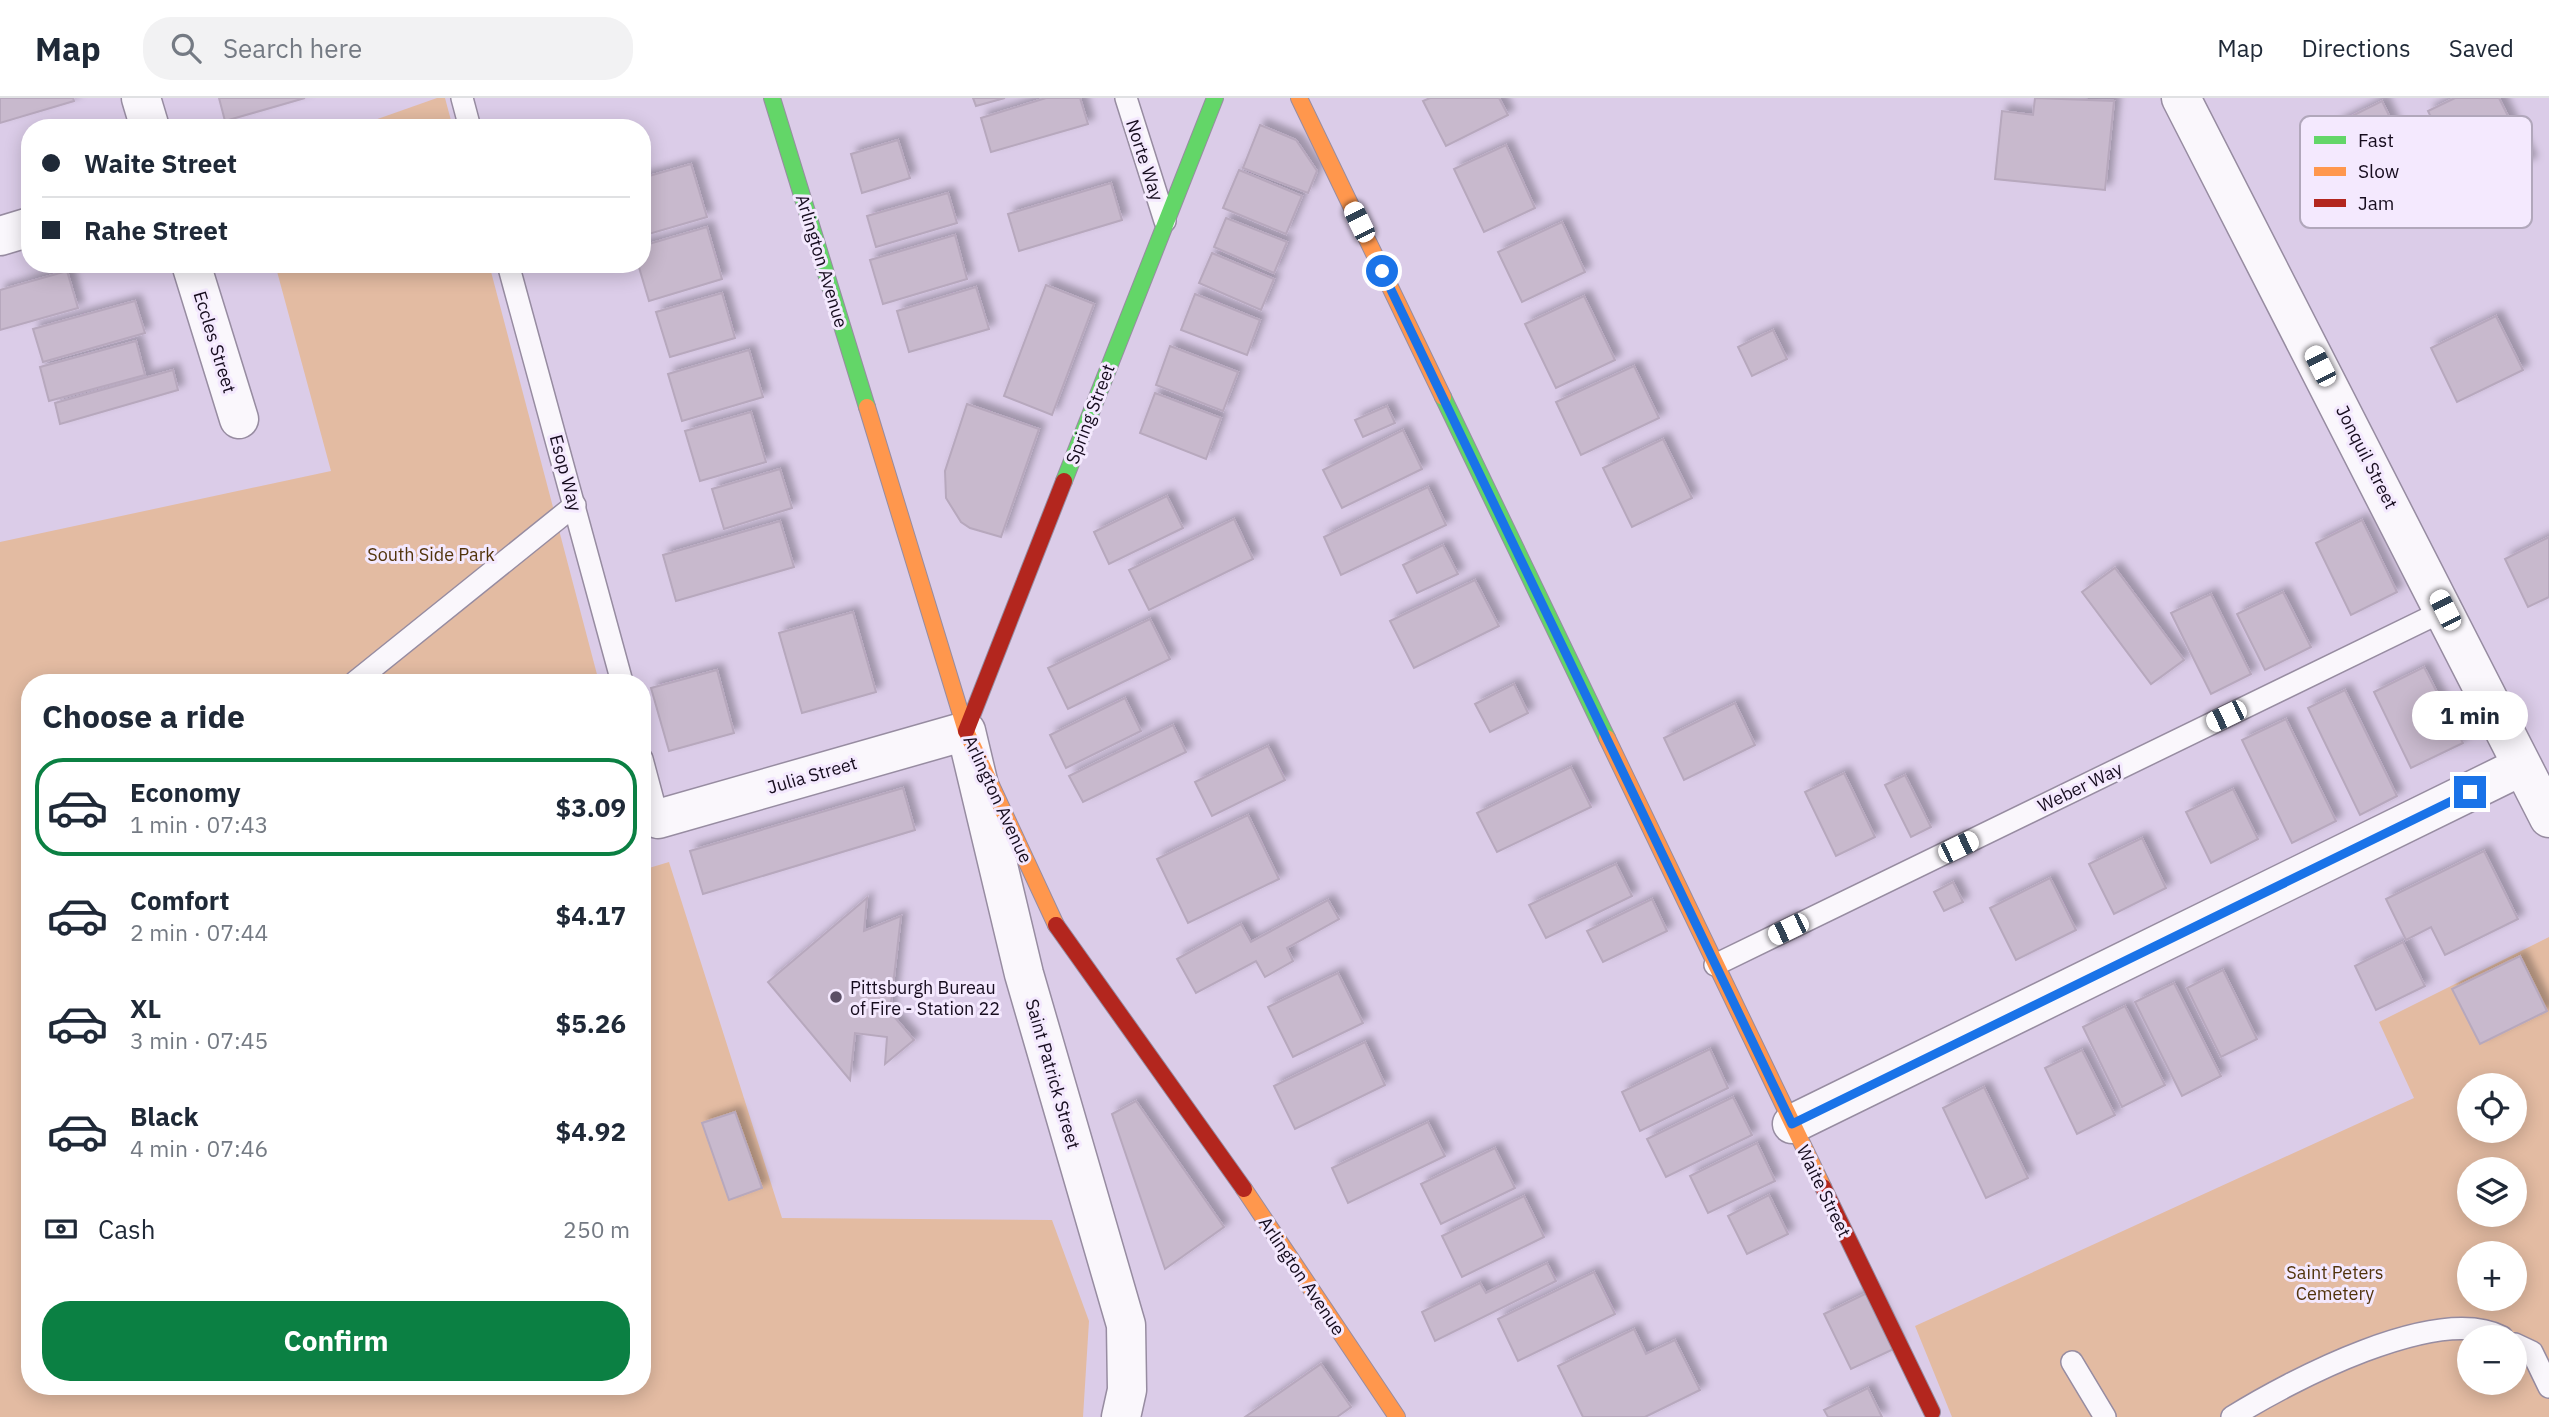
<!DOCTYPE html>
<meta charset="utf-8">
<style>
:root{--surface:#fff;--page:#f2f2f3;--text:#1f2937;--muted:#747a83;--line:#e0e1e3;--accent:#0b8043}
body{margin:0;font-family:"IBM Plex Sans",sans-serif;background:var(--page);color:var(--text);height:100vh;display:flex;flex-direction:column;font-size:26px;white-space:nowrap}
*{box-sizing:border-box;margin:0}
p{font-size:23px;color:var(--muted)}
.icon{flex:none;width:38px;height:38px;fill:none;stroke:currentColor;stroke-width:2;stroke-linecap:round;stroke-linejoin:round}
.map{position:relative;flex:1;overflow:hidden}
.details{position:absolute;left:21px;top:576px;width:630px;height:721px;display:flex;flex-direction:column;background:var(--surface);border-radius:28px;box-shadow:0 4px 18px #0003}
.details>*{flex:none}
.banner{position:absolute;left:21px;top:21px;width:630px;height:154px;border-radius:28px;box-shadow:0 4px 18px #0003;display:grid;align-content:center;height:154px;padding:0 21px;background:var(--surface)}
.buttons{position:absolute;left:2457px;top:975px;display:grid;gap:14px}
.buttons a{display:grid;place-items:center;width:70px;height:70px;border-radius:50%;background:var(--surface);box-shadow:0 4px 18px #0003;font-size:35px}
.end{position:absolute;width:32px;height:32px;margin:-16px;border:9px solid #1a73e8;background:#fff;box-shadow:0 0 0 4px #fff}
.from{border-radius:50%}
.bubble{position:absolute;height:49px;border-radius:24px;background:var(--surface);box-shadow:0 4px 18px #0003;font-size:23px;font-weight:700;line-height:49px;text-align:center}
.car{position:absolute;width:21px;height:42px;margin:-21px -10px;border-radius:9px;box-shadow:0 0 5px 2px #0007;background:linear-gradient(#fff 24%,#345 0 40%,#fff 0 76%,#345 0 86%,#fff 0)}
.banner b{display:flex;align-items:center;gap:24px;height:66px;font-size:26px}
.banner b+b{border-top:2px solid var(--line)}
.banner i{width:18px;height:18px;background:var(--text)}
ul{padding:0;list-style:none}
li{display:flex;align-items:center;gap:21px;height:98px;margin:0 14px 10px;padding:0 7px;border:4px solid transparent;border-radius:28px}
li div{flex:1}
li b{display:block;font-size:26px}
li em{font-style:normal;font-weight:700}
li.selected{border-color:var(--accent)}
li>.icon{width:63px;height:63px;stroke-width:1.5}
h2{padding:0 21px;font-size:32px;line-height:84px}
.pay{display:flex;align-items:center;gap:18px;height:77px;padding:0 21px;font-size:26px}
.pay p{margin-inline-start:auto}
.button{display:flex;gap:14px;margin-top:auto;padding:14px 21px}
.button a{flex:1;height:80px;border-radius:28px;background:var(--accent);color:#fff;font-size:28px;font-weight:700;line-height:80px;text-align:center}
header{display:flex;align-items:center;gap:42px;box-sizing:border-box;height:98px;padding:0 35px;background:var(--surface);border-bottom:2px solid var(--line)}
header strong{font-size:33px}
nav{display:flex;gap:38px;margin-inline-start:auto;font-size:24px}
.search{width:490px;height:63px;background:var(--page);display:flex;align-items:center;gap:18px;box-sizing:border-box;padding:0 24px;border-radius:28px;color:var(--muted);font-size:26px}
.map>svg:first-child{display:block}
</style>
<header>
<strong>Map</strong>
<div class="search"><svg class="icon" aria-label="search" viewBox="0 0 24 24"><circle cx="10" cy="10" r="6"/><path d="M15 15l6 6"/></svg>Search here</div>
<nav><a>Map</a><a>Directions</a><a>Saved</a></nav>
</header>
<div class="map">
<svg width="2549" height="1319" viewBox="0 0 2549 1319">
<defs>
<filter id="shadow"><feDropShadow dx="6" dy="-6" stdDeviation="3.5" flood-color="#0004"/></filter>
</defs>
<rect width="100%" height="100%" fill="#dbcce8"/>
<!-- green -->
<g fill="#e3bba2" fill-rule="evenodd">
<polygon points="437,0 445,0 453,30 352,30"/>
<polygon points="275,166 489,166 599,584 30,584 30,1288 642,1288 642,766 649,770 669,764 782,1120 1052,1122 1089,1223 1083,1319 0,1319 0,444 331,373"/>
<path d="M2549 839V1319H1952L1915 1228 2414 1000 2379 924ZM2469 987H2515V1032H2469ZM2469 1071H2515V1116H2469ZM2469 1155H2515V1200H2469ZM2469 1239H2515V1284H2469Z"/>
</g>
<!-- building -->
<g fill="#c8b9cd" stroke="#b7a8bd" stroke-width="2" filter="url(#shadow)">
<polygon points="0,0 73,0 74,3 0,25"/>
<polygon points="219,0 305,0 225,23"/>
<polygon points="973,0 1005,0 976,8"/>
<polygon points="1046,0 1080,0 1088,26 991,54 981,20"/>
<polygon points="1430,0 1499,0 1508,17 1446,48 1423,3"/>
<polygon points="2035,0 2114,3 2105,92 1995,81 2002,13 2033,17"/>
<polygon points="2455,0 2499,0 2531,64 2468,95 2428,13"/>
<polygon points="2382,3 2426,94 2380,117 2336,26"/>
<polygon points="1260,27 1296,42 1317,73 1308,95 1243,70"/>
<polygon points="898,42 910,80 862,95 851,56"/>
<polygon points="1506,47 1535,110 1484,134 1454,71"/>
<polygon points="691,66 707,119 642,138 642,80"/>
<polygon points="1239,72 1302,98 1286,136 1223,110"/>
<polygon points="1111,85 1122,122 1019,153 1008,116"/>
<polygon points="948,95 957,125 876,149 867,118"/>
<polygon points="1226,120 1287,144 1274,175 1214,149"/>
<polygon points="1562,124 1585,174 1522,204 1498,154"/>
<polygon points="707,129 722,181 649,203 638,166 642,166 642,148"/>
<polygon points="955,137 967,181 883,206 870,162"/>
<polygon points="1212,155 1274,181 1261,212 1199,185"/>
<polygon points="67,173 78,210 0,232 0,192"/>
<polygon points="1046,187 1094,206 1052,317 1004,298"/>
<polygon points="976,189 989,231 909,254 897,213"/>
<polygon points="722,195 735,240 670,259 656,214"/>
<polygon points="1195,196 1260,222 1247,257 1181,232"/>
<polygon points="1584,198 1615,262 1556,290 1525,226"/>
<polygon points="135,203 145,235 43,264 33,231"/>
<polygon points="2496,218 2523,272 2457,304 2431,250"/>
<polygon points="1773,232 1787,261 1752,278 1738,249"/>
<polygon points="136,243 145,277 49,303 40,269"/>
<polygon points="1170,248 1238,274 1223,313 1156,287"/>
<polygon points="749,252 763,299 682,323 668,276"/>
<polygon points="1634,268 1659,320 1581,357 1556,304"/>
<polygon points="173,272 178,292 60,326 55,305"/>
<polygon points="1155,295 1221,320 1206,361 1140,335"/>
<polygon points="967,306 1039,331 1001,439 970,430 961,424 946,400 945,373"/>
<polygon points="1387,308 1395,325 1363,339 1355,322"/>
<polygon points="751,314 766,364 700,383 685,333"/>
<polygon points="1403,332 1422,371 1342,410 1323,372"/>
<polygon points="1663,341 1692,400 1632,429 1603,370"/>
<polygon points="780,371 792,410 724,431 712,391"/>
<polygon points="1428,389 1446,427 1341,477 1324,439"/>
<polygon points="1167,398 1183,430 1109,466 1094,434"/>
<polygon points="1234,421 1253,461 1149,512 1129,472"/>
<polygon points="2362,422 2397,494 2351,517 2316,445"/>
<polygon points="780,423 794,469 676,503 663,457"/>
<polygon points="2549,439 2549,499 2528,509 2505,461"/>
<polygon points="1443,447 1458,476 1417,495 1403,467"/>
<polygon points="2115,470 2184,562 2151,586 2082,494"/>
<polygon points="1475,482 1499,528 1414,570 1390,523"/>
<polygon points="2283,494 2311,549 2265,572 2237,516"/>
<polygon points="2211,496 2251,576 2211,596 2171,515"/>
<polygon points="853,514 876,594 802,615 779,535"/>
<polygon points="1150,521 1170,561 1068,611 1048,570"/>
<polygon points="2424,569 2463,645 2411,670 2374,594"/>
<polygon points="717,572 734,635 669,653 651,590"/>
<polygon points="1514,586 1528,615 1490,634 1475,606"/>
<polygon points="2345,592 2397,698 2360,717 2308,610"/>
<polygon points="1125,600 1141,633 1066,670 1050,637"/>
<polygon points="1735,605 1755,647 1684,682 1664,640"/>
<polygon points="2286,621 2336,723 2292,745 2242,642"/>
<polygon points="1173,627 1186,654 1083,704 1069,678"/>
<polygon points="1268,648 1285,682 1212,718 1195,684"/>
<polygon points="1571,669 1591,709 1497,754 1477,715"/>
<polygon points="1844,675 1875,739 1836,758 1805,694"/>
<polygon points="1905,677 1931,729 1911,739 1885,687"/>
<polygon points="903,690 915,732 703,796 690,753"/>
<polygon points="2233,691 2258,741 2211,765 2186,714"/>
<polygon points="1248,717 1279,781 1188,825 1157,761"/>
<polygon points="2142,740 2166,790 2114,816 2089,766"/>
<polygon points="2484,753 2518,821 2445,857 2431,829 2406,842 2386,801"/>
<polygon points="1616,766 1632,798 1546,840 1529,807"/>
<polygon points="2050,780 2076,832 2016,862 1990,810"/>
<polygon points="1953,784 1963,804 1944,813 1934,794"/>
<polygon points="867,800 864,833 901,818 890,914 914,942 885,966 887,939 855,935 850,982 768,884"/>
<polygon points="1652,801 1667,833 1603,864 1587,833"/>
<polygon points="1328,802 1339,821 1287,850 1293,863 1265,879 1256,863 1196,895 1177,861 1241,826 1251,844"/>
<polygon points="2403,844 2425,888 2376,912 2355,868"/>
<polygon points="2520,858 2547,913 2480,946 2452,891"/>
<polygon points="2223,872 2257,941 2221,959 2187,890"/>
<polygon points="1338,875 1363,925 1293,959 1268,909"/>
<polygon points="2174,885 2221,978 2182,998 2135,904"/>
<polygon points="2125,908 2165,987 2122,1009 2083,929"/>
<polygon points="1365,944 1385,987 1295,1031 1274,988"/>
<polygon points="1710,951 1728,990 1640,1033 1622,994"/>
<polygon points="2082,952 2115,1017 2077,1036 2045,970"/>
<polygon points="1984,989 2028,1080 1986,1100 1943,1010"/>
<polygon points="1733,999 1752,1037 1666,1079 1647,1041"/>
<polygon points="1136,1003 1224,1129 1165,1171 1112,1016"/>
<polygon points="735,1014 762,1090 729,1102 702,1025"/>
<polygon points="1428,1024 1445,1058 1348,1105 1332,1070"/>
<polygon points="1757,1045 1775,1083 1708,1115 1690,1078"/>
<polygon points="1495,1050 1515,1090 1441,1126 1421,1086"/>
<polygon points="1769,1097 1788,1136 1747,1156 1728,1118"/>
<polygon points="1524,1098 1544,1139 1462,1179 1442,1138"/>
<polygon points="1547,1165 1556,1183 1435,1243 1422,1214 1480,1185 1486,1195"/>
<polygon points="1594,1174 1615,1216 1518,1263 1498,1221"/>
<polygon points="1871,1193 1898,1249 1851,1271 1824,1216"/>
<polygon points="1634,1231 1646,1256 1675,1242 1700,1292 1645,1319 1583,1319 1558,1268"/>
<polygon points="1321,1266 1351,1309 1337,1319 1245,1319"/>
<polygon points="1868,1290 1882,1319 1828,1319 1824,1312"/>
</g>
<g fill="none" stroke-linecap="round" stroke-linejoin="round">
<defs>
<g id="lane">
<polyline points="462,0 470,30"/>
<polyline points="1126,0 1165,123"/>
<polyline points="508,166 622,584"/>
<polyline points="355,584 575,407"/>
<polyline points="642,661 658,721"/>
<polyline points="1715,867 2445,512"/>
<polyline points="2515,1246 2532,1254 2549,1289"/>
<polyline points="2072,1264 2105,1319"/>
<path d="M2232 1319C2290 1283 2437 1205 2502 1239"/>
</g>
<g id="street">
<polyline points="141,0 150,30"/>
<polyline points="2181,0 2549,720"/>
<polyline points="0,138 30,129"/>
<polyline points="191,166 239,321"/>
<polyline points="658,721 966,633 1024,876 1126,1227 1127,1292 1121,1319"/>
<polyline points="1792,1026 2520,669"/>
</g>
<g id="fast">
<polyline points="772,0 867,309"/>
<polyline points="1443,299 1607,640"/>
<polyline points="1064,383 1215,0"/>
</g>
<g id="slow">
<polyline points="1299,0 1443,299"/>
<polyline points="867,309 966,633 1056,827"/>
<polyline points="1607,640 1823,1089"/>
<polyline points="1244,1091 1397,1319"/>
</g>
<g id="jam">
<polyline points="966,633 1064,383"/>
<polyline points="1056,827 1244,1091"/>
<polyline points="1823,1089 1932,1314"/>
</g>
</defs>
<!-- lane casing -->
<use href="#lane" stroke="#978ca1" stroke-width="24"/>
<!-- street casing -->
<use href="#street" stroke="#978ca1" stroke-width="41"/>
<!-- fast casing -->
<use href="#fast" stroke="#978ca1" stroke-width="18"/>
<!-- slow casing -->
<use href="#slow" stroke="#978ca1" stroke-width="18"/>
<!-- jam casing -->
<use href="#jam" stroke="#978ca1" stroke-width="18"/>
<!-- lane -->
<use href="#lane" stroke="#faf7fc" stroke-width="21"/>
<!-- street -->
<use href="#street" stroke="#faf7fc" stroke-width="38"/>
<!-- fast -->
<use href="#fast" stroke="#63d668" stroke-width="16"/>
<!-- slow -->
<use href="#slow" stroke="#ff974d" stroke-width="16"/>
<!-- jam -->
<use href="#jam" stroke="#b3261e" stroke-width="16"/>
</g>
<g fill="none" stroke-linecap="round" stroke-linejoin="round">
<!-- route -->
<polyline stroke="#1a73e8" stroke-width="9" points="1382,173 1792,1026 2470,694"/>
</g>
<!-- markers -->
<circle fill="#5b4f65" stroke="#f4e9fe" stroke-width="2.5" cx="836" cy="899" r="7"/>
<g text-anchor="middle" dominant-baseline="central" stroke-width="6" stroke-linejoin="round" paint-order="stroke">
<!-- street labels -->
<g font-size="18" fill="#160c1e" stroke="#f4e9fe">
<text transform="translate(1145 62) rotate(72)">Norte Way</text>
<text transform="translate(822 163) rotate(73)">Arlington Avenue</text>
<text transform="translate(215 244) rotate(73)">Eccles Street</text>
<text transform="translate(1090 316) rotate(-69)">Spring Street</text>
<text transform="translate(2367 359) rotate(63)">Jonquil Street</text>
<text transform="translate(566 375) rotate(75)">Esop Way</text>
<text transform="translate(812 677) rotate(-16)">Julia Street</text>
<text transform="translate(2080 689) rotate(-26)">Weber Way</text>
<text transform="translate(998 701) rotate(65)">Arlington Avenue</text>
<text transform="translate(1053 976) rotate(74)">Saint Patrick Street</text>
<text transform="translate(1824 1093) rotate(64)">Waite Street</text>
<text transform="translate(1302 1178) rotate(56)">Arlington Avenue</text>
</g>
<!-- park labels -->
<g font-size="18" fill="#51330b" stroke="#f4e9fe">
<text x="431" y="456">South Side Park</text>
<text x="2335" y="1174">Saint Peters<tspan x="2335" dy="21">Cemetery</tspan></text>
</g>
<!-- poi labels -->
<g font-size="18" fill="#160c1e" stroke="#f4e9fe" text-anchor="start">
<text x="850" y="889">Pittsburgh Bureau<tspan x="850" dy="21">of Fire - Station 22</tspan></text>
</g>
</g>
<!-- legend -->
<rect x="2300" y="18" width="232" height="112" rx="10" fill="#f4e9fe" stroke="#b1a7bb" stroke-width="2"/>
<rect x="2314" y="38" width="32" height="8" fill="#63d668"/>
<rect x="2314" y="69" width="32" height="9" fill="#ff974d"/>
<rect x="2314" y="101" width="32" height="8" fill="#b3261e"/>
<g font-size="19" fill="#160c1e">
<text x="2358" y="49">Fast</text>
<text x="2358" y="80">Slow</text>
<text x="2358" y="112">Jam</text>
</g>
</svg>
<div class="buttons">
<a><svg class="icon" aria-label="locate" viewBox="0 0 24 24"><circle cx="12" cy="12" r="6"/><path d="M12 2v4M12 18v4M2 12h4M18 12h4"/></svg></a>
<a><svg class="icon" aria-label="layers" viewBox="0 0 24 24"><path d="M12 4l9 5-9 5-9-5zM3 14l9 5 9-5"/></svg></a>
<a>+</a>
<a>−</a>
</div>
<i class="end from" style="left:1382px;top:173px"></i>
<i class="end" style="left:2470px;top:694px"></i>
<div class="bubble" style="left:2412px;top:593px;width:116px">1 min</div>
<i class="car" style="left:1359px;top:124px;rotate:334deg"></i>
<i class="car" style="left:2320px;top:268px;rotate:333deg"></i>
<i class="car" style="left:2445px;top:512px;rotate:333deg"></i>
<i class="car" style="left:2226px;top:618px;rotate:244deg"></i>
<i class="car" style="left:1958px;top:749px;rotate:64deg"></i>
<i class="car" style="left:1788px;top:831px;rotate:244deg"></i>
<div class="banner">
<b><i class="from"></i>Waite Street</b>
<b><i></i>Rahe Street</b>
</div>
<section class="details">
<h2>Choose a ride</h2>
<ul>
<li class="selected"><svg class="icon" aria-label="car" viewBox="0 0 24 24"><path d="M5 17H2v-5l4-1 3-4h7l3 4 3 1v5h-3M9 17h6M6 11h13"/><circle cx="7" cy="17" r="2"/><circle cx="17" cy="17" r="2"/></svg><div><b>Economy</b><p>1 min · 07:43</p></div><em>$3.09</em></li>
<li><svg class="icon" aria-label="car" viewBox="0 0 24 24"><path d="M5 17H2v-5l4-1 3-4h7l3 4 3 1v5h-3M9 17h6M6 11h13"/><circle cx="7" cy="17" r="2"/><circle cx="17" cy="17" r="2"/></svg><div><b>Comfort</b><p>2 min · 07:44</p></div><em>$4.17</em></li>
<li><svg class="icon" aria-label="car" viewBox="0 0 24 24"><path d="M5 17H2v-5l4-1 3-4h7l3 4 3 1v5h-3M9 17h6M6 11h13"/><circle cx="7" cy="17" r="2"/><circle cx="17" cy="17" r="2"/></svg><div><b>XL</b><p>3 min · 07:45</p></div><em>$5.26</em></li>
<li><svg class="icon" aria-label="car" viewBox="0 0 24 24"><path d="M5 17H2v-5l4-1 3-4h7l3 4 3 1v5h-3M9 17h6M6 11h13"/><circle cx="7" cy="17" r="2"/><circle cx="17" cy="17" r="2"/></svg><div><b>Black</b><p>4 min · 07:46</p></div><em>$4.92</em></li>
</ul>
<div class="pay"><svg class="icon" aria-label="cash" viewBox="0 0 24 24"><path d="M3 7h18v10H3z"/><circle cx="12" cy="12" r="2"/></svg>Cash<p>250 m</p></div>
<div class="button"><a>Confirm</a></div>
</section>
</div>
